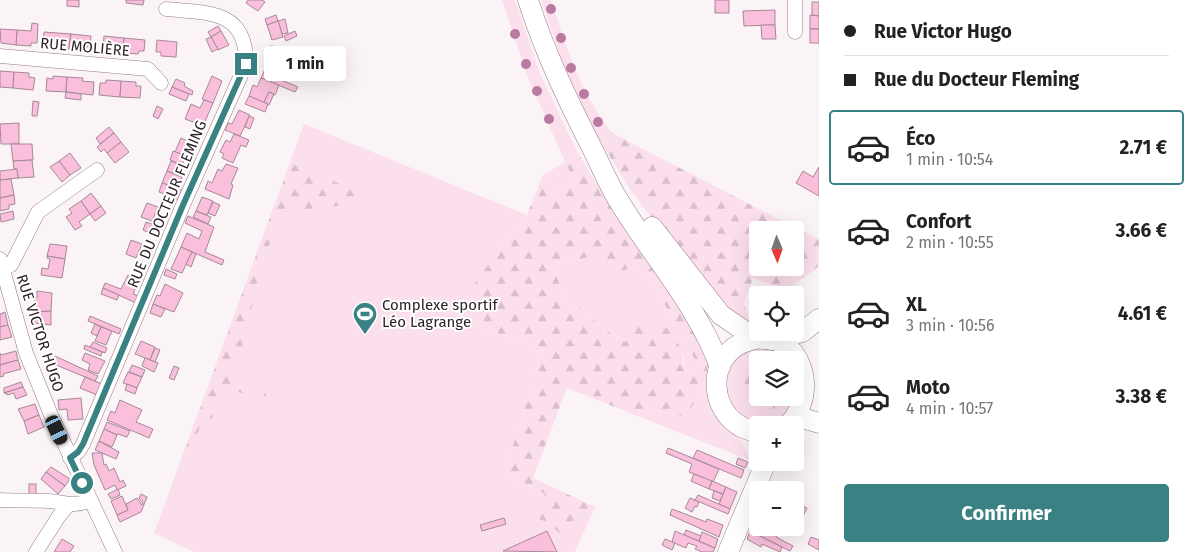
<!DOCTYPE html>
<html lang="fr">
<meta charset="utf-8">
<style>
:root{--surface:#fff;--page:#f2f2f2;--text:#222;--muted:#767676;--line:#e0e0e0;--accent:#398183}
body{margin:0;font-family:"Fira Sans",sans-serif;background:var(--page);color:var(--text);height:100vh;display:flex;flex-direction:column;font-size:19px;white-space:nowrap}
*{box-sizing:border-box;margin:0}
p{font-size:16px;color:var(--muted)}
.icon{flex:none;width:28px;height:28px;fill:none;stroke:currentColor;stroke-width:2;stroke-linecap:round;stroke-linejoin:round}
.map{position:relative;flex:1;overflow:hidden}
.sheet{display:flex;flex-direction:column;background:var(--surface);width:375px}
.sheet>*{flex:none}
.hud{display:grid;align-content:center;height:110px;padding:0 25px;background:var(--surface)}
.needle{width:32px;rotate:178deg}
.tools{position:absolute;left:749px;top:221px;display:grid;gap:10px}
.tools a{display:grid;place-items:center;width:55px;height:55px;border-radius:5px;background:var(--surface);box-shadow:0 5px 20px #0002;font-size:25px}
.end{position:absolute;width:22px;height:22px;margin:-11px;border:6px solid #398183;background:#fff;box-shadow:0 0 0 2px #fff}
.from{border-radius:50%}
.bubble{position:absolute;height:35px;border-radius:5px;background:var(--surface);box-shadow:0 5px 20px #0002;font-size:16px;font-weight:700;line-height:35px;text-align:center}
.car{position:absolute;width:15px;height:30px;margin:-15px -8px;border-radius:6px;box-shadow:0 0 4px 1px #0007;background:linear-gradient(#222 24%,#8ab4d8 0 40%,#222 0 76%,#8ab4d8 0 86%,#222 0)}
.hud b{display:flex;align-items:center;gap:18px;height:48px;font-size:19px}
.hud b+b{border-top:1px solid var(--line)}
.hud i{width:12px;height:12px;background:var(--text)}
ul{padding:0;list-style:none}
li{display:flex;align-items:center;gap:15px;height:75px;margin:0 10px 8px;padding:0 15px;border:2px solid transparent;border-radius:5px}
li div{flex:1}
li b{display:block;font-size:19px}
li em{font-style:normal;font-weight:700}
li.active{border-color:var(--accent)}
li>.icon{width:45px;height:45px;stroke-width:1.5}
.primary-button{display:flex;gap:10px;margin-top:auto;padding:10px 25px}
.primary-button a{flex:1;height:58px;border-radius:5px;background:var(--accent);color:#fff;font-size:20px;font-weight:700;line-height:58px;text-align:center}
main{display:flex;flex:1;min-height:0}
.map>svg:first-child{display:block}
</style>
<main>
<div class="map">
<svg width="819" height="552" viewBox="0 0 819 552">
<defs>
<pattern id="forest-firs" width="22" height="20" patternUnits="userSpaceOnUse" patternTransform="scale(1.25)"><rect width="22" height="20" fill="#fcdfed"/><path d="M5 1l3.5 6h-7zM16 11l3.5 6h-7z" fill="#d8bfcb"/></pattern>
</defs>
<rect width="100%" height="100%" fill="#fbf4f7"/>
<!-- grass -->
<g fill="#fcdfed">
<polygon points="502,0 515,0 541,76 578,153 565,162 575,182 558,194 543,175 565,162 527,75"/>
<path d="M541 0H551C566 47 581 94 612 133L602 144 586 116 564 67Z"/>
<polygon points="304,124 527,215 493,258 470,324 535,346 539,361 504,475 591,516 575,552 194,552 154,533"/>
<polygon points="596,254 625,270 636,265 663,301 697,363 694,375 685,374 684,355 626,342 605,330 581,308 565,305 555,270 559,258 578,260"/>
<path d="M773 348 793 360C772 360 745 353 738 378L743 386H756L754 397 756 414 779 398H795L803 384C798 393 794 407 787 415 783 419 775 421 769 422 736 425 715 388 735 361 739 357 744 351 750 350 757 348 766 348 773 348Z"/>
<path d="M706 385C708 398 711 411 720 421 735 440 742 432 749 460L635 415 650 409 685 417Z"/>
</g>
<!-- forest -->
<g fill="url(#forest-firs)" fill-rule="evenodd">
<path d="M612 133 819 240 818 267 786 290 753 278 744 304 752 323 734 316 662 233 630 189 602 144ZM758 230H795V268H758Z"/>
<path d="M578 153 606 199 680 306 708 361 706 385 685 417 650 409 635 415 567 388 533 478 595 507 591 516 579 511 563 536 547 522 539 519 545 494 504 475 539 361 535 346 470 324 465 298 493 258 527 215 543 175 558 194 575 182 565 162ZM596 254 605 271 625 270 636 265 663 301 697 363 694 375 685 374C684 358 680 337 665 327 658 322 645 325 637 326L625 342 605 330 581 308 565 305 555 269 560 258 578 260Z"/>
<polygon points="290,163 355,190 355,204 300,210 283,221 265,252 240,355 231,377 265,390 267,401 228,389 212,418 201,425 188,458 182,458"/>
<polygon points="752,360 757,360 758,398 779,398 771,416 756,414 754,397 756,386 743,386 738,378 741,369"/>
</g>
<!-- building -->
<g fill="#f9bfdb" stroke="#a78897">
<polygon points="67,0 79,0 79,7 67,6"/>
<polygon points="126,0 144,0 143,5 126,3"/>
<polygon points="248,0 262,0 265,2 258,11 246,3"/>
<rect x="715" y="0" width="14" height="13"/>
<polygon points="812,2 819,2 819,16 812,15"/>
<polygon points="775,10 775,25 744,26 743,11"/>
<polygon points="276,15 278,21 267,25 265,19"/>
<polygon points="810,15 819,16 819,29 810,29"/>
<polygon points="285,19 288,33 282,34 278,21"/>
<polygon points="278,21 283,37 272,40 267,25"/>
<polygon points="32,23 38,24 37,43 31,43 31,46 16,45 17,30 31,31"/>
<polygon points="761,25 775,25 776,39 762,39"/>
<polygon points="218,26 221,31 211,37 208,32"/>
<polygon points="0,29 17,30 16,45 1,43"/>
<rect x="810" y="29" width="9" height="14"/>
<polygon points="221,31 229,45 218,50 211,37"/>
<polygon points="295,31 297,36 286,41 284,36"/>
<polygon points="44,32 71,34 69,49 54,48 55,45 43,44"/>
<polygon points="71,34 91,36 90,47 84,47 84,50 69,49"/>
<polygon points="104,36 124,38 123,53 108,52 108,48 103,48"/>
<polygon points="211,37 218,49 212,52 206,39"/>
<polygon points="124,38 145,40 144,51 139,51 138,54 123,53"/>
<polygon points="157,40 177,42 176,57 161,56 161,52 156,52"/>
<polygon points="269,46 286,47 281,59 266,53"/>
<polygon points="271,55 281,59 275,74 265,69"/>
<polygon points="265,69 275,74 274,77 298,87 295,92 261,78"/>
<polygon points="0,71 14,72 13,88 0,87"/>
<polygon points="14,72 29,73 29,77 35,78 33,90 13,88"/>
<polygon points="53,76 67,77 66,92 46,91 47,78 53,79"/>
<polygon points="212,76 222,81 213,103 202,99"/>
<polygon points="67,77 83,78 82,81 94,82 93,95 66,92"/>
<polygon points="261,78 279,85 275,95 269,92 264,103 249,96 253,85 257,87"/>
<polygon points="176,79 185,83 184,86 193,91 192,95 172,87"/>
<polygon points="106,80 121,81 120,97 99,95 100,83 106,83"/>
<polygon points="121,81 136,82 136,86 141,86 140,98 120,97"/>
<polygon points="172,87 189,94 186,101 169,94"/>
<polygon points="66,92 81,94 81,100 65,98"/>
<polygon points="269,92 274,94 269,105 264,102"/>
<polygon points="249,96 268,104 265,112 245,104"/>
<polygon points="204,100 213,103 203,126 185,119 191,104 200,108"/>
<polygon points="33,101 39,102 37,116 32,116"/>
<polygon points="157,106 163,109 158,119 153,116"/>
<polygon points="239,110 250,115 240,136 225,130 228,123 232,124"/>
<polygon points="249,116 254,118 250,129 245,127"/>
<polygon points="19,123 19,144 1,144 0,124"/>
<polygon points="109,127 114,133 100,144 96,138"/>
<polygon points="114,133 121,142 107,153 104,149 101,152 97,147"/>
<polygon points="234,134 249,140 246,147 241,145 233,163 222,158 224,154 220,152 226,140 230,142"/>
<polygon points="181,138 192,143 186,156 175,152"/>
<polygon points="121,142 129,152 115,163 107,153"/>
<polygon points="11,144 32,144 33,160 13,161"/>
<polygon points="173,151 186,156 182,165 170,160"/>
<polygon points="70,153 81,168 70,175 59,161"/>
<polygon points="32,160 34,177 18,178 17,169 14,169 13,161"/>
<polygon points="59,161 70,175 62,182 50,167"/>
<polygon points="171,161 184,166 178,175 167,171"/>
<polygon points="226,164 238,168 231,184 233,185 229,199 205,189 208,181 212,183 218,169 222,171"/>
<polygon points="819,167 819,196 796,183 803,171 813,177"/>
<polygon points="17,169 18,178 0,180 0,171"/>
<polygon points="167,171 182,177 177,188 162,183"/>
<polygon points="11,179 14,195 0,198 0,180"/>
<polygon points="162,183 171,186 167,195 159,192"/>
<polygon points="171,186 182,190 178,200 167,195"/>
<polygon points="91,193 101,206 90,214 81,201"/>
<polygon points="14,195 15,204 9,205 9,209 0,211 0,198"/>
<polygon points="202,197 213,201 207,215 196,211"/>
<polygon points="81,201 90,214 79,222 82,226 75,230 66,217 72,213 69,209"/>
<polygon points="213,202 220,205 215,216 208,213"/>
<polygon points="147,203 158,207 152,221 141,217"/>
<polygon points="101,206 106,213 95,221 90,214"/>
<polygon points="13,211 14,219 1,222 0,214"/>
<polygon points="196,211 211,217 208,224 193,217"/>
<polygon points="188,216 214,227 205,252 224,260 222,265 181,247 187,233 199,239 202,231 185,223"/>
<polygon points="146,222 155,225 152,234 143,230"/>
<polygon points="131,240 142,244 136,258 126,254"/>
<polygon points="50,244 67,246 65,259 47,256"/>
<polygon points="181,247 192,252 182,273 171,269"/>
<polygon points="192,252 196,254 191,267 186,264"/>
<polygon points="47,256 65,259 62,278 41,275 42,268 48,269 50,259 47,258"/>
<polygon points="166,269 177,274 175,279 164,275"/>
<polygon points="128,275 139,280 133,294 139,296 136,303 103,288 105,283 121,289"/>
<polygon points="165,284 183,293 174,312 153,304 157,295 160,296"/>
<polygon points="103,288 119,295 117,300 101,294"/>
<polygon points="37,291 52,293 51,311 34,312 35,298 37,298"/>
<polygon points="153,304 165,309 161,317 150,313"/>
<polygon points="51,311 51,325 34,323 34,312"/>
<polygon points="5,312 8,325 0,327 0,314"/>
<polygon points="90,316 121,329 119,334 88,321"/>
<polygon points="95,324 101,327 97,336 91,333"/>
<polygon points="8,325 12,337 0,340 0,327"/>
<polygon points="101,327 112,331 106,345 95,341"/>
<polygon points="141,341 155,347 150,360 135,354"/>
<polygon points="93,342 107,348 105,353 90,347"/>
<polygon points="85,345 102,352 101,356 84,349"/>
<polygon points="155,348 160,350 155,362 150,360"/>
<polygon points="16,351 18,360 0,365 0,353 1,355"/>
<polygon points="85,353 105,361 98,374 88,370 90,364 82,360"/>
<polygon points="55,356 98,376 95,381 51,363"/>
<polygon points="145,358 158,363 154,372 142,366"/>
<polygon points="18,360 21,369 3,374 4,376 0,377 0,365"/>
<polygon points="132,365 145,370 142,377 129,372"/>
<polygon points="174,366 179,368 174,380 169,378"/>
<polygon points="128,372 142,377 137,388 123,383"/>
<polygon points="85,377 102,384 97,395 80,388"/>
<polygon points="21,382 23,387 4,393 4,388"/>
<polygon points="127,384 137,388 135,394 125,390"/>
<polygon points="23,387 27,395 16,399 14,393 7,395 6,393 4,393"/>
<polygon points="81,398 83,419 68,420 67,409 59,410 58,400"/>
<polygon points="120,400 142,410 136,422 153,429 149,438 107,420 111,411 115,413"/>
<polygon points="35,404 39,415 24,421 18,409"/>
<polygon points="39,415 44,427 28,434 24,421"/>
<polygon points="107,422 130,431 127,437 118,434 117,435 104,429"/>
<polygon points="104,429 117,435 112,447 99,441"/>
<polygon points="99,441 119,452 116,459 95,450"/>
<polygon points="668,448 719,469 713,482 689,472 692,464 666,453"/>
<polygon points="697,450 744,470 741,478 693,458"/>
<polygon points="92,453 102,453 104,465 106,464 109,471 114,468 120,482 123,480 126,486 117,490 115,485 105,490 94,465"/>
<polygon points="738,458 748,462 745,468 736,464"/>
<polygon points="51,467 70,479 65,486 46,472"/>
<polygon points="46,472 65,486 58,494 41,479"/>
<polygon points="694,474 712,481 709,489 691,481"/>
<polygon points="712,481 726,487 723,494 709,489"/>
<rect x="29" y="484" width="7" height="10"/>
<polygon points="726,487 737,492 730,509 719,504"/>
<polygon points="118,489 120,495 111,499 108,494"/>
<polygon points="714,491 723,494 720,501 712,498"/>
<polygon points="141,494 147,497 141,512 120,522 117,515 128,510 126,504 137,498 142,505 143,503 139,498"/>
<polygon points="698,495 730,509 728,514 695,500"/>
<polygon points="122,496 128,510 117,515 111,501"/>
<polygon points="690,498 699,502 697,507 695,506 692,512 685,508"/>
<polygon points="795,502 807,508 799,524 795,522"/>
<polygon points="672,509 706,522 707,519 723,525 719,537 670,515"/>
<polygon points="504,518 506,524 482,531 480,525"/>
<polygon points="753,522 758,524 758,528 764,528 769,530 777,535 776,537 793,546 790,551 750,531"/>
<polygon points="686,530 701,536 699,541 684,535"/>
<polygon points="547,531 557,552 503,551"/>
<polygon points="675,531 715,548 713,552 702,552 695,549 697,546 688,543 686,548 672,542"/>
<polygon points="750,531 782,547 780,552 762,544 761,547 747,539"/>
<polygon points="702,532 718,539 715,548 699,541"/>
<polygon points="811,537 819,540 819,550 808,544"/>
<polygon points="62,539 74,546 70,552 54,552"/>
<polygon points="665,539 675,543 672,550 662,545"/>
</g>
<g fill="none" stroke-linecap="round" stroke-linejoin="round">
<defs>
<g id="street">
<polyline points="795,0 795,32"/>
<polyline points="0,56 148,69 161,83"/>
<polyline points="0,259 26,353 51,415 115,552"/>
<polyline points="2,268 11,265 38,212 97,170"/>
<path d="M70 458 78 452 83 444 183 205 246 64C247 9 207 13 166 9"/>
<path d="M0 500C16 501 32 500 48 501 65 502 73 508 90 500"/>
<polyline points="36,552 59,516 68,505"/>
</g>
<g id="secondary">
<path d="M528 0C545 53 568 101 593 150 601 166 608 183 617 198 651 255 697 304 720 367"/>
<polyline points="652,227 721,315 746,332 764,339"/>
<polyline points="771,340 802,332 819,319"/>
<polyline points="798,417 819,423"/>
<path d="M758 432C707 425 701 352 751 340 804 328 819 396 788 425"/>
<polyline points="728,552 766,462"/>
</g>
</defs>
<!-- street casing -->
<use href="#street" stroke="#977988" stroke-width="15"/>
<!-- secondary casing -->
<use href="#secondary" stroke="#977988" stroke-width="21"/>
<!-- street -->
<use href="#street" stroke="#fff" stroke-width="14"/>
<!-- secondary -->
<use href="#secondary" stroke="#fff" stroke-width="20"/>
</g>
<!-- trees -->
<g fill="#b87aa1">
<circle cx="551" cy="9" r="5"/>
<circle cx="515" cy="34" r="5"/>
<circle cx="561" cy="38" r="5"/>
<circle cx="526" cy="64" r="5"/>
<circle cx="571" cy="68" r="5"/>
<circle cx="537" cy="91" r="5"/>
<circle cx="584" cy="94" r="5"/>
<circle cx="549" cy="119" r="5"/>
<circle cx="598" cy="122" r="5"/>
</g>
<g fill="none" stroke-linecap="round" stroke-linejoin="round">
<!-- route -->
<polyline stroke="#398183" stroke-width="6" points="82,483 70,458 78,452 83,444 183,205 246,64"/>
</g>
<!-- icons -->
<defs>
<symbol id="stadium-pin" viewBox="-11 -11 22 30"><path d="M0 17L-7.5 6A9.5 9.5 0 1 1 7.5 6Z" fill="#398183" stroke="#fff"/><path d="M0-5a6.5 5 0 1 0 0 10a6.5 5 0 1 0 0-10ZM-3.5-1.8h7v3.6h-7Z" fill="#fff"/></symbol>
</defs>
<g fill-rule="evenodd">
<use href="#stadium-pin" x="351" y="300" width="28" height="38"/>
</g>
<g text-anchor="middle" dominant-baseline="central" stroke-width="4" stroke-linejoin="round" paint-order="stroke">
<!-- street labels -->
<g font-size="15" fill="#2d2127" stroke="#fff">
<text transform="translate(85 47) rotate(5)">RUE MOLIÈRE</text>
<text transform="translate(167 204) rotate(-67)">RUE DU DOCTEUR FLEMING</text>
<text transform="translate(40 333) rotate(72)">RUE VICTOR HUGO</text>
</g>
<!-- poi labels -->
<g font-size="15" fill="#2d2127" stroke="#fff" text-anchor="start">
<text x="382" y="305">Complexe sportif<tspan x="382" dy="17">Léo Lagrange</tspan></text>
</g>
</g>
</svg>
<div class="tools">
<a><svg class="needle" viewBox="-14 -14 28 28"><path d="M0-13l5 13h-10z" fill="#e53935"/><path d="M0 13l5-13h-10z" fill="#767676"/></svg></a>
<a><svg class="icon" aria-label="locate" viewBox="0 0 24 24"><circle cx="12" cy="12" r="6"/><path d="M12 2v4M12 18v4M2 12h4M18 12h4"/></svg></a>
<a><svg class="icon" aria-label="layers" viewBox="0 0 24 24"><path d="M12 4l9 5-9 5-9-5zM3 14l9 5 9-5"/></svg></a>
<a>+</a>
<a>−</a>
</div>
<i class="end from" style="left:82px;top:483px"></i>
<i class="end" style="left:246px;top:64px"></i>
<div class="bubble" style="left:264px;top:46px;width:82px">1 min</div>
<i class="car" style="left:57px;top:430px;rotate:155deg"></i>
</div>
<section class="sheet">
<div class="hud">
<b><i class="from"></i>Rue Victor Hugo</b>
<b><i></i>Rue du Docteur Fleming</b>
</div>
<ul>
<li class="active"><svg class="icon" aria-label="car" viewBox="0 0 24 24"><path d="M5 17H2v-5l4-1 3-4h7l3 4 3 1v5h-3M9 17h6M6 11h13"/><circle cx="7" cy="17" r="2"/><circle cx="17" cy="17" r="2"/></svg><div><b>Éco</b><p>1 min · 10:54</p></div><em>2.71 €</em></li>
<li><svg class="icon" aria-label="car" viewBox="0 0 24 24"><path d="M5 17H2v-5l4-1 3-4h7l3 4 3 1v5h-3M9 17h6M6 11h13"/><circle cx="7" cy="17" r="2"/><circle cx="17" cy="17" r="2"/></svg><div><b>Confort</b><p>2 min · 10:55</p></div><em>3.66 €</em></li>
<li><svg class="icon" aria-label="car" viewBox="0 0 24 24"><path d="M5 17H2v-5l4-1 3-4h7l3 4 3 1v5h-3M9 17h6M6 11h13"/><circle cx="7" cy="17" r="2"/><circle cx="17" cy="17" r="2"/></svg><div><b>XL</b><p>3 min · 10:56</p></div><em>4.61 €</em></li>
<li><svg class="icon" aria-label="car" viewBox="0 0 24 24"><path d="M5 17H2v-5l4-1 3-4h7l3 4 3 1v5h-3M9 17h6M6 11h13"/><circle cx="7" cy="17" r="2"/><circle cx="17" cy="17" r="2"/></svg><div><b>Moto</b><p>4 min · 10:57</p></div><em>3.38 €</em></li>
</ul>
<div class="primary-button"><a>Confirmer</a></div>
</section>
</main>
